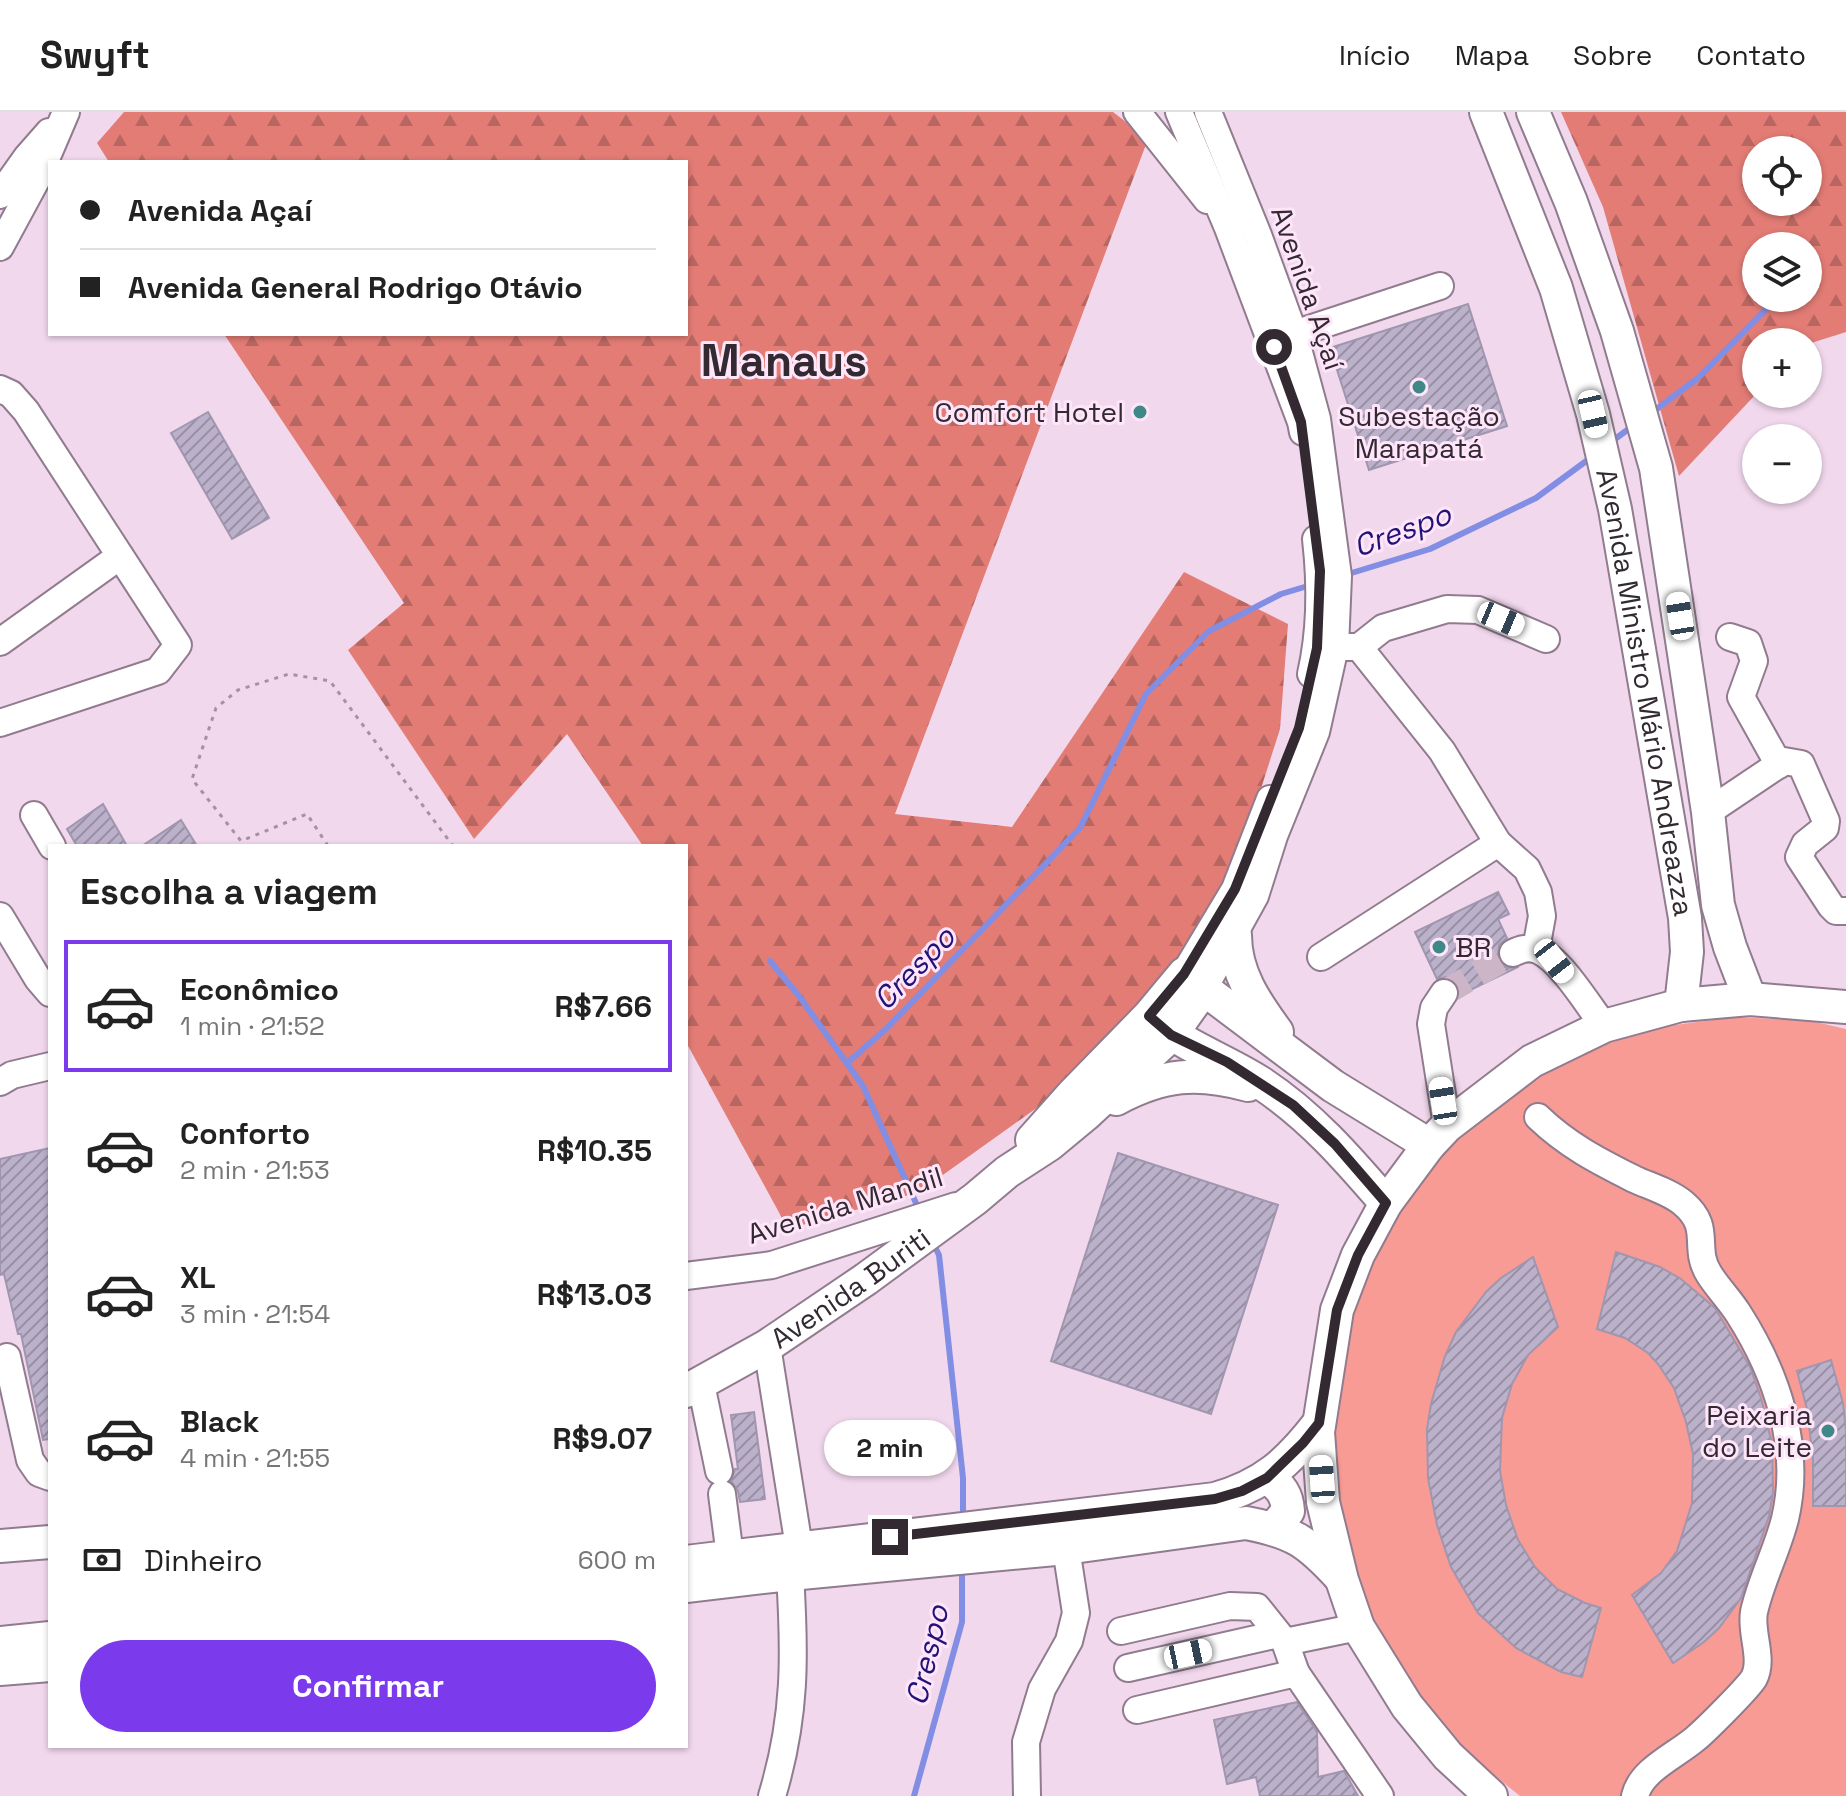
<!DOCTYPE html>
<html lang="pt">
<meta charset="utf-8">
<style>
:root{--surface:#fff;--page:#f2f2f2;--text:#222;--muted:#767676;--line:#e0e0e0;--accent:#7c3aed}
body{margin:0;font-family:"Space Grotesk",sans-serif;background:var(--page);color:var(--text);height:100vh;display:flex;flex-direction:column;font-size:30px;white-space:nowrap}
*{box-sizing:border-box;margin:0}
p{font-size:26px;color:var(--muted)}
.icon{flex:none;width:44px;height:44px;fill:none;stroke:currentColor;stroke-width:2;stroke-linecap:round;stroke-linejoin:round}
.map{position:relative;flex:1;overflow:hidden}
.panel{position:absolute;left:48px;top:732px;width:640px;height:904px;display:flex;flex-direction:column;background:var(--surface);border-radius:0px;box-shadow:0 2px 6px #0004}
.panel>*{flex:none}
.hud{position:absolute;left:48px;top:48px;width:640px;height:176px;border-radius:0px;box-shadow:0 2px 6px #0004;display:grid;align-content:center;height:176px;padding:0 32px;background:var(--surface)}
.controls{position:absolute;left:1742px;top:24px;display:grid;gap:16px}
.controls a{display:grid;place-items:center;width:80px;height:80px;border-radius:50%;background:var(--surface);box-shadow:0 2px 6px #0004;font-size:40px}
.end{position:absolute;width:36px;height:36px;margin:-18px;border:10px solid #322931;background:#fff;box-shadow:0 0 0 4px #fff}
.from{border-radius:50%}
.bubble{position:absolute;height:56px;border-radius:28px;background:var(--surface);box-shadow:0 2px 6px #0004;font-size:26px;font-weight:700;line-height:56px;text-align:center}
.car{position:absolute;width:24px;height:48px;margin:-24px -12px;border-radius:10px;box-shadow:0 0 6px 2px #0007;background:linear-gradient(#fff 24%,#345 0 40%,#fff 0 76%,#345 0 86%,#fff 0)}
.hud b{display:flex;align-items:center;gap:28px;height:76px;font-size:30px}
.hud b+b{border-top:2px solid var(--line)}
.hud i{width:20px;height:20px;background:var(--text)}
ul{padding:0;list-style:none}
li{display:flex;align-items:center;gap:24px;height:132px;margin:0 16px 12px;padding:0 16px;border:4px solid transparent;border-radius:0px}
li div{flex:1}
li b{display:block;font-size:30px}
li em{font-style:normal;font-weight:700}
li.current{border-color:var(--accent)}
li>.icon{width:72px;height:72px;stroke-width:1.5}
h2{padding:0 32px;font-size:36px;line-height:96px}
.pay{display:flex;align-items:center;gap:20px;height:88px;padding:0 32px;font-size:30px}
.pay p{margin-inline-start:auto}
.primary-button{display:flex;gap:16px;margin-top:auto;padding:16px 32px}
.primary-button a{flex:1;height:92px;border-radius:48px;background:var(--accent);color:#fff;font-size:32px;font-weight:700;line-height:92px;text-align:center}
header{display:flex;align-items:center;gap:48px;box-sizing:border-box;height:112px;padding:0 40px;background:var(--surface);border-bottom:2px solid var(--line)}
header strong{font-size:38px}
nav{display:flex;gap:44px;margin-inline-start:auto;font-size:28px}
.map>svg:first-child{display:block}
</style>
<header>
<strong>Swyft</strong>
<nav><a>Início</a><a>Mapa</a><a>Sobre</a><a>Contato</a></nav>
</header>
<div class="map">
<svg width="1846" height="1684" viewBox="0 0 1846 1684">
<defs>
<pattern id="forest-firs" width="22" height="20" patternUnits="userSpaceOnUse" patternTransform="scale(2)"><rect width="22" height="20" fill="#e27c75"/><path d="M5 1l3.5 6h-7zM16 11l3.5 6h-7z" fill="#b86661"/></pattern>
<pattern id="building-hatch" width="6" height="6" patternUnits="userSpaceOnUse" patternTransform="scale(2)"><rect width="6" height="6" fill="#bbb1cb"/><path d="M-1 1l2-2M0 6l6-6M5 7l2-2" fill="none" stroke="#9990a5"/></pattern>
</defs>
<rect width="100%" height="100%" fill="#f1d8ed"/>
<!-- green -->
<polygon fill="#f89b94" points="1735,905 1811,909 1846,917 1846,1684 1520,1684 1462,1637 1412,1579 1373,1514 1346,1442 1332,1367 1332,1291 1345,1216 1372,1144 1411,1079 1461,1021 1520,974 1587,938 1660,915"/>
<!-- forest -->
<g fill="url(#forest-firs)" fill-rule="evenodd">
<polygon points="124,0 1113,0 1148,27 895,702 1012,715 1184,460 1288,512 1280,617 1236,755 1163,871 1045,990 919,1080 788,1117 686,930 686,734 643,734 567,622 474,727 348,538 404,491 224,222 686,222 686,50 109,50 97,31"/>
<path d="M1561 0H1846V220L1808 232 1756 230V282L1679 364 1603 95ZM1756 38H1808V90H1756ZM1756 134H1808V186H1756Z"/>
</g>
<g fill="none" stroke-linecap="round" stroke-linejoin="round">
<!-- stream -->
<g stroke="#828ee4" stroke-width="6">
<polyline points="1808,154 1813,149"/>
<polyline points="1650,302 1698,266 1777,186"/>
<polyline points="1611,330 1634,313"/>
<polyline points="1345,463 1430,437 1536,386 1593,344"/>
<polyline points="770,849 799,884 863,974 920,1100"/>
<polyline points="847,951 886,917 1080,716 1146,582 1209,519 1281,482 1311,473"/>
<polyline points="932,1129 939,1143 963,1366 963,1407"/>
<polyline points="914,1684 962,1510 962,1454"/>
</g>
</g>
<!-- building -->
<g fill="url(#building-hatch)" stroke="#a096af" stroke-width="2">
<polygon points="1468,192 1507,314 1369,358 1330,236"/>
<polygon points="208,300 269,406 232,427 171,321"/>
<polygon points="103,692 127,734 77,734 67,717"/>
<polygon points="181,708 197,734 142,734"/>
<polygon points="1498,780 1509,802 1498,807 1507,826 1499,833 1498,848 1505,855 1516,856 1460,883 1459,875 1453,868 1446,865 1437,867 1415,820"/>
<polygon points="50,1036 50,1327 43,1328 21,1222 18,1222 4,1162 0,1163 0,1047"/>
<polygon points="1118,1041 1278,1093 1211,1302 1051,1249"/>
<polygon points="1616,1140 1660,1155 1681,1167 1715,1196 1750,1255 1761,1286 1772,1332 1773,1380 1769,1404 1741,1486 1719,1516 1704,1530 1673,1551 1632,1483 1661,1461 1677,1439 1692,1391 1693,1342 1686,1310 1674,1276 1658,1252 1648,1241 1625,1226 1597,1217"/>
<polygon points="1533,1145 1558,1215 1528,1243 1512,1272 1502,1306 1500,1359 1506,1393 1518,1428 1535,1455 1557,1477 1585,1491 1601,1496 1582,1565 1561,1560 1516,1536 1478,1501 1451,1455 1437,1413 1428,1366 1427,1317 1431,1292 1445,1244 1456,1220 1486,1180 1501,1166"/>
<polygon points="1831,1248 1843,1291 1846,1319 1846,1394 1813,1394 1813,1347 1807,1297 1797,1259"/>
<polygon points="754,1300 765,1387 740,1390 738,1379 731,1369 735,1357 738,1357 731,1303"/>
<polygon points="1297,1590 1317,1620 1318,1665 1344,1659 1358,1684 1260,1684 1256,1665 1227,1672 1214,1608"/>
</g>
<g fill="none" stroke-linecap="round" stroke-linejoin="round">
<!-- minor-tunnel -->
<polyline stroke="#cbb5c7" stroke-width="26" stroke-dasharray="26 13" stroke-linecap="butt" points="1444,881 1513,841"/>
<defs>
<g id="minor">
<polyline points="1137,0 1207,88"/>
<polyline points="1179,0 1228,116 1301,310 1303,320"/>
<polyline points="0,83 27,45 49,20"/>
<polyline points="0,135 40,61 66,0"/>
<polyline points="1294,222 1440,174"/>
<polyline points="0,277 11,282 26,299 178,533 158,559 0,611"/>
<polyline points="1730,525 1748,531 1754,549 1741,585 1779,653"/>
<polyline points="0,530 120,444"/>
<polyline points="1341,535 1359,535 1383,516 1447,497 1478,498 1546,527"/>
<polyline points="1359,535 1442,639 1498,731 1527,757 1538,780 1542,804 1536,837"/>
<path d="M1311 562C1321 518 1321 471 1316 427"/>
<polyline points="1708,700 1784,649 1801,652 1826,709 1825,716 1805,732 1799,745 1831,794 1836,799 1846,799"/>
<polyline points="34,703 52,734"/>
<polyline points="0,804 38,867 50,881"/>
<path d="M1513 841C1520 837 1530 835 1538 838 1561 848 1588 893 1604 914"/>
<polyline points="1321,845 1498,731"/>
<polyline points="1184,862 1235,777 1270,687"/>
<polyline points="1203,878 1255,784 1274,724 1316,620 1335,535 1338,464 1317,307 1294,222 1258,123 1208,0"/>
<polyline points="1444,881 1434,896 1431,912 1447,1014"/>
<polyline points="0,970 12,963 50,954"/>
<path d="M1538 1005C1567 1033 1598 1049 1634 1067 1649 1074 1670 1080 1683 1091 1713 1116 1692 1135 1709 1162 1717 1175 1729 1187 1738 1201 1777 1262 1802 1335 1785 1407 1777 1439 1761 1468 1754 1500 1750 1520 1764 1547 1754 1566 1748 1576 1706 1618 1695 1627 1675 1644 1641 1658 1635 1684"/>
<polyline points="686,1164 772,1153 956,1094"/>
<polyline points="767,1234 799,1435"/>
<polyline points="7,1245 30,1348 39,1361 50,1365"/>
<polyline points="701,1272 719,1359"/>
<polyline points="722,1382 730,1444"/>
<polyline points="1121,1519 1230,1494 1257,1495 1285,1530 1296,1561 1380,1684"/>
<polyline points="1285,1530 1358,1515"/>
<polyline points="1128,1556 1278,1522"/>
<polyline points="1137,1598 1296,1561"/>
<path d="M772 1684C796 1605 795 1543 790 1462"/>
<polyline points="1027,1684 1026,1630 1042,1577 1069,1529 1076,1501 1066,1436"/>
</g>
<g id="major">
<path id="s1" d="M1486 0 1556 176 1593 302 1615 397 1685 806 1687 840 1681 893"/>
<polyline points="1533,0 1571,90 1617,219 1656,356 1708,700 1718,793 1730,835 1750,887"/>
<path d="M1235 823C1235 861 1255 890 1277 920"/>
<path d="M1155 909C1186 935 1227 949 1261 971 1311 1004 1348 1047 1386 1091"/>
<path d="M1116 987C1163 962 1197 959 1248 973"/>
<polyline points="1032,1028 1073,982 1149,904 1184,862 1333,974 1429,1033"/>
<path id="s2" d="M686 1279 767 1234 866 1167 975 1087 1007 1060 1050 1032 1085 1003 1171 923 1203 878"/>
<path d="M1267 1366C1281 1374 1287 1383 1288 1399L1274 1416"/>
<polyline points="0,1434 50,1430"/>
<path d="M686 1450 1215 1387C1264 1373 1288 1351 1319 1311"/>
<path d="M686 1474 790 1462 1066 1436 1246 1411C1294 1420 1308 1430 1341 1466"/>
<polyline points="0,1531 50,1526"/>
<polyline points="0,1557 50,1553"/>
<polyline points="1491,1684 1448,1644 1407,1594 1358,1515 1342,1468 1323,1390 1318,1320 1337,1198 1358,1143 1386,1091 1429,1033 1447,1014 1532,949 1604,914 1681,893 1750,887 1846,895"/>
</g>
</defs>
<!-- minor casing -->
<use href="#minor" stroke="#917b8e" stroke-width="30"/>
<!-- major casing -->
<use href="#major" stroke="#917b8e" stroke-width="36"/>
<!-- path -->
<polyline stroke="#a491a1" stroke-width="3" stroke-dasharray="4 6" stroke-linecap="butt" points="328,734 307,702 241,729 192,667 216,596 238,578 289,562 330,569 453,734"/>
<!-- minor -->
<use href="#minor" stroke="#fff" stroke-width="26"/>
<!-- major -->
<use href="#major" stroke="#fff" stroke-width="32"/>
</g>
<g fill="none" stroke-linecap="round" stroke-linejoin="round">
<!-- route -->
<polyline stroke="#322931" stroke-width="10" points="890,1425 1215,1387 1242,1379 1267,1366 1303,1331 1319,1311 1337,1198 1358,1143 1386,1091 1335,1032 1293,993 1227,950 1171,923 1149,904 1184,862 1235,777 1299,616 1317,536 1320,459 1301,310 1274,235"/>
</g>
<!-- markers -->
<g fill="#408887" stroke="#fee5fa" stroke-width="3">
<circle cx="1419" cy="275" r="8"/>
<circle cx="1140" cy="300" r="8"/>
<circle cx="1439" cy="835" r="8"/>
<circle cx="1828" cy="1319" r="8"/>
</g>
<g text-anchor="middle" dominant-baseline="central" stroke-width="6" stroke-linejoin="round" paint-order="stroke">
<!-- street labels -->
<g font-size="28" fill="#322931" stroke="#fee5fa">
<text transform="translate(1308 176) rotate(71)">Avenida Açaí</text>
<text stroke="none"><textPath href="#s1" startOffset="604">Avenida Ministro Mário Andreazza</textPath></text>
<text transform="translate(845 1093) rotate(-17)">Avenida Mandil</text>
<text stroke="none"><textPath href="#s2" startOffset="194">Avenida Buriti</textPath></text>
</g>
<!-- poi labels -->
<g font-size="28" fill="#322931" stroke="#fee5fa" text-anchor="end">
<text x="1124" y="300">Comfort Hotel</text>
<text x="1419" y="304" text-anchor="middle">Subestação<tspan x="1419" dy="32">Marapatá</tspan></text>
<text x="1455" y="835" text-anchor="start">BR</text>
<text x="1812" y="1303">Peixaria<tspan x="1812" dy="32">do Leite</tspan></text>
</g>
<!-- water labels -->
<g font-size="30" font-style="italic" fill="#201378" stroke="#fee5fa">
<text transform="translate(1402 418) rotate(-20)">Crespo</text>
<text transform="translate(914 856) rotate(-46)">Crespo</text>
<text transform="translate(927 1543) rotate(-77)">Crespo</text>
</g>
<!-- town labels -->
<g font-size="44" font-weight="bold" fill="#322931" stroke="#fee5fa">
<text x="784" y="249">Manaus</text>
</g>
</g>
</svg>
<div class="controls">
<a><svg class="icon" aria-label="locate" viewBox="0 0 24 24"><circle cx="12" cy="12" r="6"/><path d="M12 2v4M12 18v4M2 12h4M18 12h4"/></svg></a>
<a><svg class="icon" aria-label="layers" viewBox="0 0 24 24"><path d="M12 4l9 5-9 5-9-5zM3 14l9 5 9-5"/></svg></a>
<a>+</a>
<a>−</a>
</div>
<i class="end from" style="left:1274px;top:235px"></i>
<i class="end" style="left:890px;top:1425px"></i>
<div class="bubble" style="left:824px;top:1308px;width:132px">2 min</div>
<i class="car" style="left:1593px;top:302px;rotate:167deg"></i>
<i class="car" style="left:1680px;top:504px;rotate:351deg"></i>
<i class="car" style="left:1501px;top:507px;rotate:113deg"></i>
<i class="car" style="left:1554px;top:849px;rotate:142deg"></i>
<i class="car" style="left:1443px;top:989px;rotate:351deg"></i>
<i class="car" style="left:1322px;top:1367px;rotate:356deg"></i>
<i class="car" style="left:1188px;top:1542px;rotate:78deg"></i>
<div class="hud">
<b><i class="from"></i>Avenida Açaí</b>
<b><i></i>Avenida General Rodrigo Otávio</b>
</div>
<section class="panel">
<h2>Escolha a viagem</h2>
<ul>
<li class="current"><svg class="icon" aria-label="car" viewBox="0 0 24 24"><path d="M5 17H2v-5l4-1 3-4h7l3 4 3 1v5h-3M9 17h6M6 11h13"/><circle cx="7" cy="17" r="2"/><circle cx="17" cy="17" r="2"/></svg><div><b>Econômico</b><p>1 min · 21:52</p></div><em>R$7.66</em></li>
<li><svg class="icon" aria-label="car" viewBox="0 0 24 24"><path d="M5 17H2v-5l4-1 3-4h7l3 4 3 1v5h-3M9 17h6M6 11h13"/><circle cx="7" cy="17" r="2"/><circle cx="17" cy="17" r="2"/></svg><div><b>Conforto</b><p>2 min · 21:53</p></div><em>R$10.35</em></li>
<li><svg class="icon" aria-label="car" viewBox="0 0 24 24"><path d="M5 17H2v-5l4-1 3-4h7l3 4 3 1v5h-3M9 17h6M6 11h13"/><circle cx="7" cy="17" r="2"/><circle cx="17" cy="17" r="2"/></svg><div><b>XL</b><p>3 min · 21:54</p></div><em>R$13.03</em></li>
<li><svg class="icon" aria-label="car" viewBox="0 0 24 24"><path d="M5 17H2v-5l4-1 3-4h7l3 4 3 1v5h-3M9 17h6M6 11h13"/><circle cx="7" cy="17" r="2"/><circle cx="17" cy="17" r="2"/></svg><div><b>Black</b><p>4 min · 21:55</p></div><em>R$9.07</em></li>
</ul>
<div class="pay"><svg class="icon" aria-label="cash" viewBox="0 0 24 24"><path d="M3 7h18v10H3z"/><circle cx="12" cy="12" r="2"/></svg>Dinheiro<p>600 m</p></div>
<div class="primary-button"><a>Confirmar</a></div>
</section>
</div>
